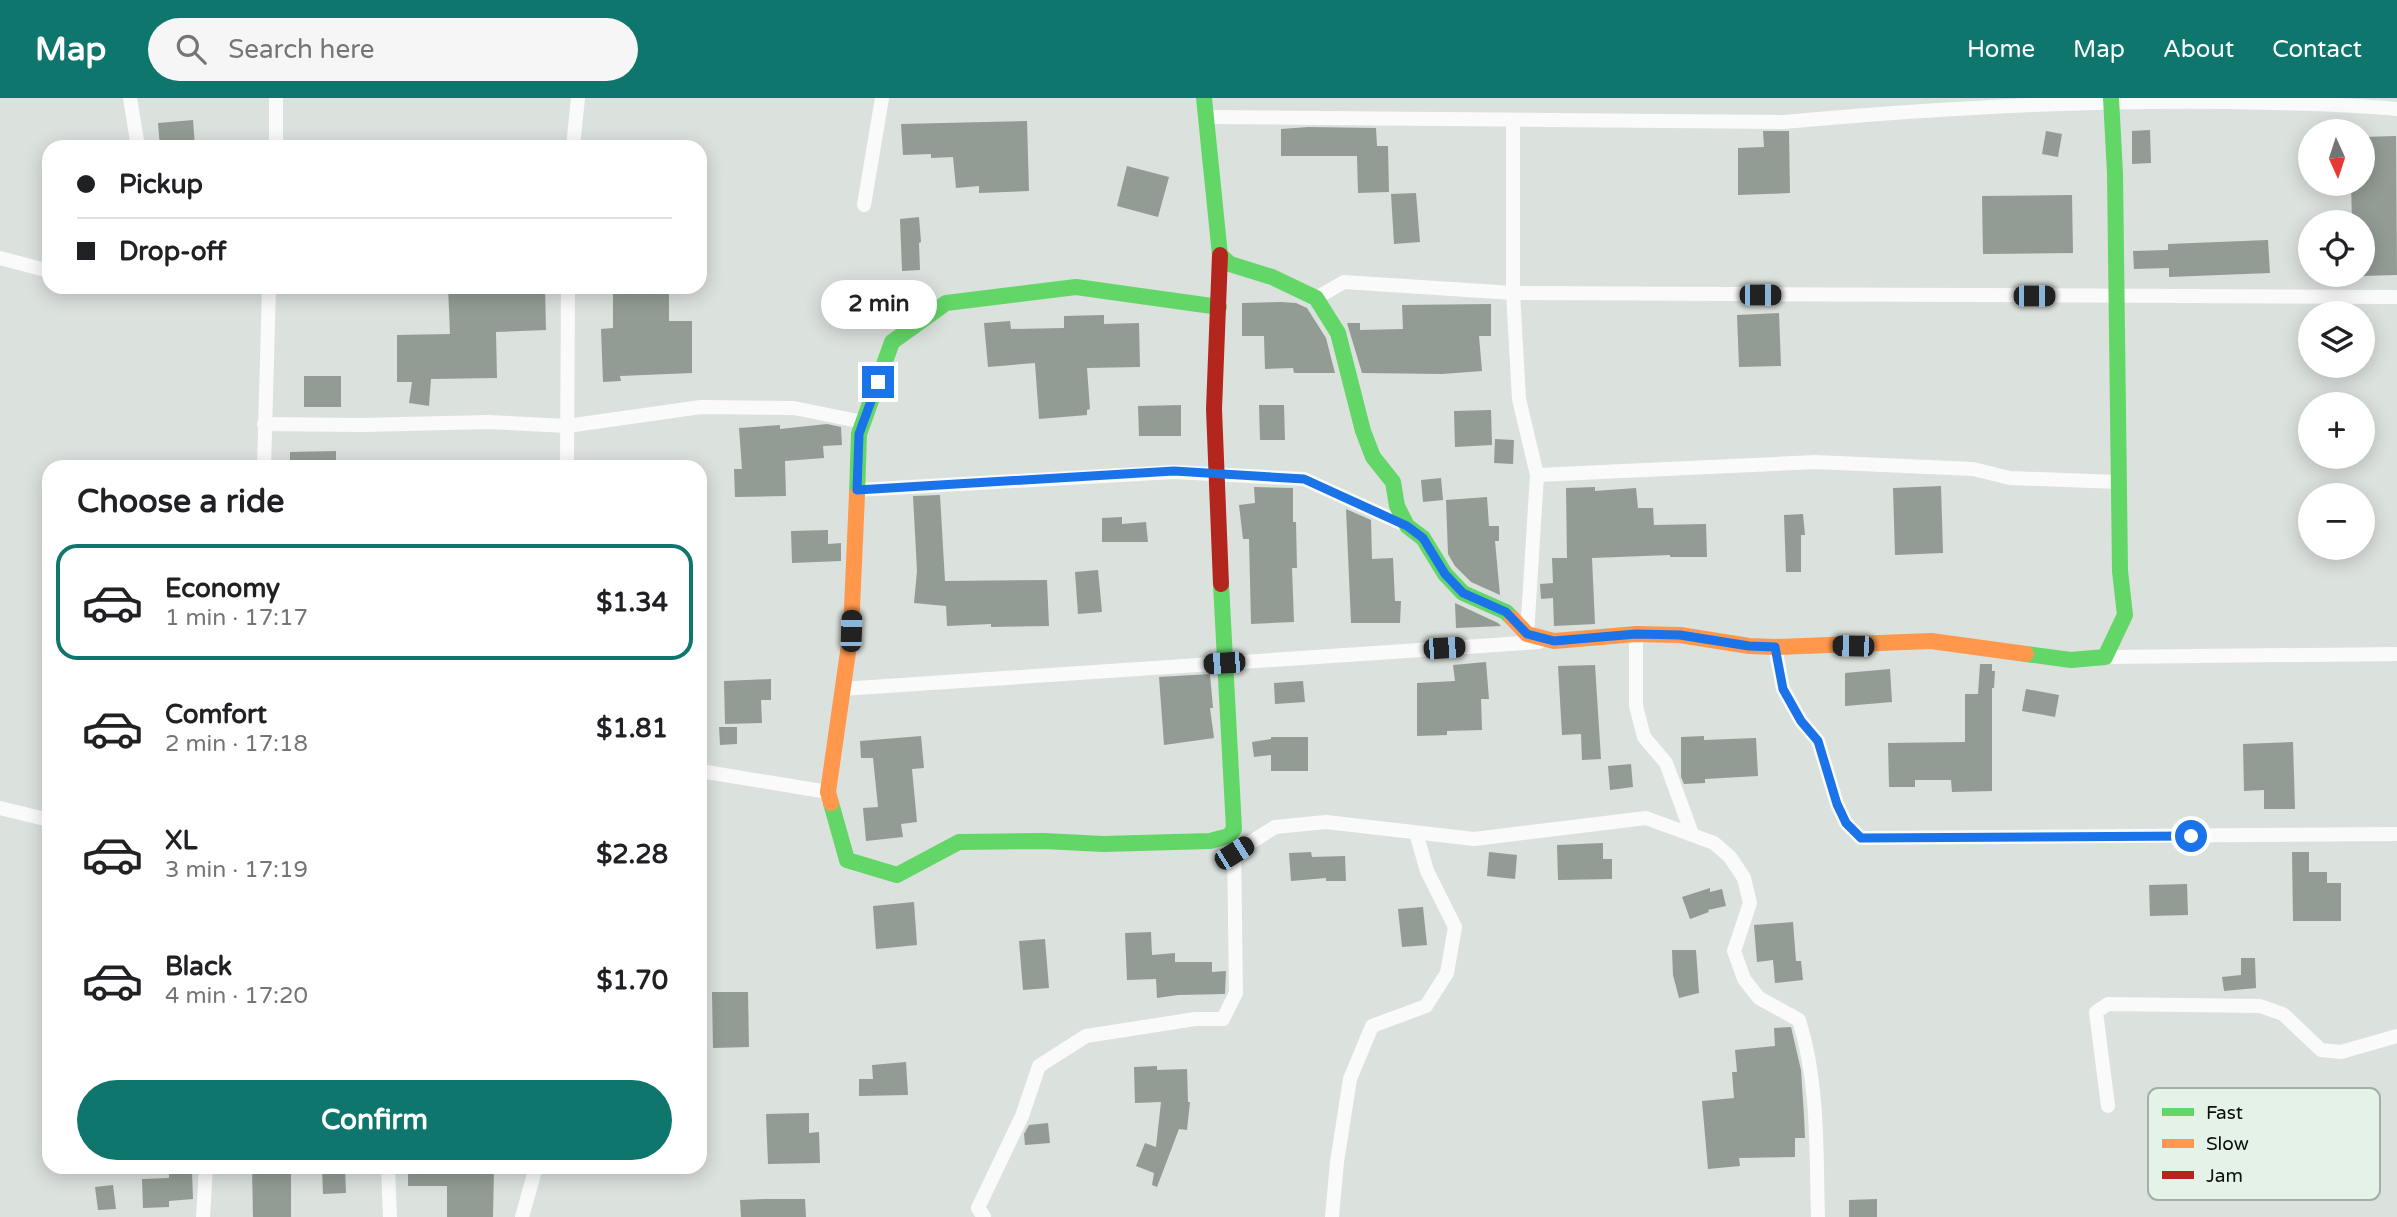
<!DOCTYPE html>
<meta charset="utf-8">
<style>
:root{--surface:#fff;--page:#f6f6f6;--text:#202124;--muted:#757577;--line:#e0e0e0;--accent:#0f766e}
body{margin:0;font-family:"Varela Round",sans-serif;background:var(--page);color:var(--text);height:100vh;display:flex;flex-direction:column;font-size:26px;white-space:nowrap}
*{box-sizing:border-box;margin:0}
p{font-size:23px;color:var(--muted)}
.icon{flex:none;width:38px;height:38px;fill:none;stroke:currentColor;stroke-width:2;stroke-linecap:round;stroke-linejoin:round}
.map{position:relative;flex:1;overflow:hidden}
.details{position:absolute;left:42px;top:362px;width:665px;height:714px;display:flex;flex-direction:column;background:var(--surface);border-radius:21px;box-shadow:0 4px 18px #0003}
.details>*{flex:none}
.top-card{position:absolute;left:42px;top:42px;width:665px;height:154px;border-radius:21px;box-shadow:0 4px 18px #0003;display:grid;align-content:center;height:154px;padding:0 35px;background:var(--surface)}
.needle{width:46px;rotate:177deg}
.buttons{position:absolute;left:2298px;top:21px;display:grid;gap:14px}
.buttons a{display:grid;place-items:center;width:77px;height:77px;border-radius:50%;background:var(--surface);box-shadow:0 4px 18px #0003;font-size:35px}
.end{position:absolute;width:32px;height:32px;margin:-16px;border:9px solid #1a73e8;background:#fff;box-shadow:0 0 0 4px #fff}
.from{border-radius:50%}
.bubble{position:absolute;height:49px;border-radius:24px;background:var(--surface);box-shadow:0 4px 18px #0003;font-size:23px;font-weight:700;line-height:49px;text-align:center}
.car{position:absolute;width:21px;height:42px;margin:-21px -10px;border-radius:9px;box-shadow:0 0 5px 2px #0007;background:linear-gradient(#222 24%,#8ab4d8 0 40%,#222 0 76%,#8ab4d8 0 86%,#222 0)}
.top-card b{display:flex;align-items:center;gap:24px;height:66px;font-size:26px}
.top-card b+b{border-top:2px solid var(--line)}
.top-card i{width:18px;height:18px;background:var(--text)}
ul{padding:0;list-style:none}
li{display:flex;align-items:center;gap:21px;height:116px;margin:0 14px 10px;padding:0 21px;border:4px solid transparent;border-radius:21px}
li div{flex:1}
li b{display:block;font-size:26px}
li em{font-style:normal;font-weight:700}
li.selected{border-color:var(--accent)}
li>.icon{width:63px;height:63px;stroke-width:1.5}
h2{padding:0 35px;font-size:32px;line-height:84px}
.primary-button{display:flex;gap:14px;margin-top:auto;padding:14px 35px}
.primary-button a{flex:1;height:80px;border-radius:42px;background:var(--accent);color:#fff;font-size:28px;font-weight:700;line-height:80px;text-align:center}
header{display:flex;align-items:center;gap:42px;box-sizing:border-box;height:98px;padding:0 35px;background:var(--accent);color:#fff}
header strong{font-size:33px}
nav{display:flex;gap:38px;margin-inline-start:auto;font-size:24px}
.search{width:490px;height:63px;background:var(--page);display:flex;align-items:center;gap:18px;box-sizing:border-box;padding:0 24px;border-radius:38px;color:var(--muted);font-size:26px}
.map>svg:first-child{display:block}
</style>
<header>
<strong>Map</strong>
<div class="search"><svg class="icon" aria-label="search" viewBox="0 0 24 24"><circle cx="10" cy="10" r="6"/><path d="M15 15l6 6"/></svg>Search here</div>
<nav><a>Home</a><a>Map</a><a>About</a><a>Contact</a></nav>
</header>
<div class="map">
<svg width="2397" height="1119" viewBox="0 0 2397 1119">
<rect width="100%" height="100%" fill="#dbe1dc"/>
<!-- building -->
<g fill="#929c94">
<polygon points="193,22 195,49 160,49 158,25"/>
<polygon points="1027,23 1029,93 979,95 979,88 956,90 953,59 931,60 931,56 903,57 901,26"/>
<polygon points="1308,29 1376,30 1377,48 1388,48 1389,94 1358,95 1357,58 1281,58 1281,31"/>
<polygon points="2150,32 2151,65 2132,66 2132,33"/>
<polygon points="1763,33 1789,33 1790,95 1738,97 1738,50 1764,49"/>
<polygon points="2046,33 2062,36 2058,59 2042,56"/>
<polygon points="2396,38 2397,177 2362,178 2362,124 2352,124 2351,86 2362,86 2362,39"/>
<polygon points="1127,68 1169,79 1158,119 1117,108"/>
<polygon points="1416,95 1420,144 1394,146 1391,96"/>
<polygon points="2072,97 2073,155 1983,156 1982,98"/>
<polygon points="919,119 921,144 919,145 920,172 902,173 900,121"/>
<polygon points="2268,142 2270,175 2169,179 2169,170 2134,171 2133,153 2168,152 2168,146"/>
<polygon points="448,189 545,189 546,232 496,234 497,280 431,281 429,308 409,305 412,284 397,284 397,237 450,236"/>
<polygon points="613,189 669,189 669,223 692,223 692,275 620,278 621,283 603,284 601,231 613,230"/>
<polygon points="859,200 889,201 889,226 859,226"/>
<polygon points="1281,204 1296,205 1307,210 1326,240 1335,275 1294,275 1293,270 1265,271 1264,238 1242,238 1242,205"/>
<polygon points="1491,206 1491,238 1479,238 1482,273 1442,276 1362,275 1347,225 1360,225 1360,232 1403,231 1402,207"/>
<polygon points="1779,215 1781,268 1739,269 1737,217"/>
<polygon points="1104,217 1104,226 1139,225 1140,269 1087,270 1090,311 1087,312 1087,317 1039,321 1035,265 988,269 984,225 1010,223 1011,231 1064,230 1064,218"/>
<rect x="304" y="278" width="37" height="31"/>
<polygon points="1181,307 1181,338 1139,338 1138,308"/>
<polygon points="1259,307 1284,307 1285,342 1260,342"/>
<polygon points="1491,312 1492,347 1455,349 1454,313"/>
<polygon points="827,326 841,329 842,347 823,348 824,360 785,363 786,398 735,399 734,371 742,371 739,330 780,327 780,331"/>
<polygon points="1495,341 1514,342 1513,366 1494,365"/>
<polygon points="336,353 336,369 290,369 290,354"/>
<polygon points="1441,380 1443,402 1423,404 1421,382"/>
<polygon points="1941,388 1943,455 1895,457 1893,390"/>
<polygon points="1254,389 1293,390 1293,424 1296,424 1297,470 1292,470 1294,524 1251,526 1249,441 1243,441 1239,407 1255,405"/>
<polygon points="1595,389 1595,393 1636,390 1638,410 1653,410 1654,427 1706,426 1707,459 1670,459 1670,457 1592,460 1595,526 1554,528 1553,500 1541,501 1540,486 1553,485 1552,460 1567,460 1566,390"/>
<polygon points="940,397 945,483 1047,482 1049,528 991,529 991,526 947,528 946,508 914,505 917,473 913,398"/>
<polygon points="1487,399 1489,428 1499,428 1499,443 1495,443 1500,497 1471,484 1455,468 1448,456 1446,402"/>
<polygon points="1346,411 1371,422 1372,461 1393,460 1395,503 1401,503 1400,525 1351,525"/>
<polygon points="1803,416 1805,437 1801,437 1801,474 1786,474 1784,417"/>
<polygon points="1122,419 1122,426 1146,424 1148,444 1102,444 1102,420"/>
<polygon points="828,432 828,446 841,445 841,463 792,465 791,433"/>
<polygon points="1098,472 1102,514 1078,516 1075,474"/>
<polygon points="1455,505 1498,525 1501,528 1456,530"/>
<polygon points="1486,564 1489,601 1481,601 1482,632 1447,633 1447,637 1417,638 1417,585 1455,583 1453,567"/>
<polygon points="1980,566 1992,566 1992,573 1995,573 1994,590 1992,590 1992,693 1952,694 1951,682 1915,682 1915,689 1889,689 1888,645 1965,644 1965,596 1978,596"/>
<polygon points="1595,567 1601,661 1582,662 1581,636 1562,637 1558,568"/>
<polygon points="1890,571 1892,604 1845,608 1845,575"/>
<polygon points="1210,576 1213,610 1210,610 1214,640 1164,647 1159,579"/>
<polygon points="771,581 771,602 761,602 762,625 725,626 724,583"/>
<polygon points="1303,583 1305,604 1275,606 1274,585"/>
<polygon points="2026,591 2059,597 2055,619 2022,613"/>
<polygon points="719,629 737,629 737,646 720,647"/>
<polygon points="921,638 924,670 912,671 917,724 901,726 903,739 866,743 863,710 878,709 873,660 861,660 860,643"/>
<polygon points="1704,638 1704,642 1756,640 1758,678 1705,681 1705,685 1684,686 1681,679 1681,639"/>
<polygon points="1271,639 1308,639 1308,673 1271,673 1271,657 1254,659 1252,644 1271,641"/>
<polygon points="2293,644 2295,711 2264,711 2264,692 2244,693 2243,646"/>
<polygon points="1631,666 1633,689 1610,692 1608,668"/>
<polygon points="1603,745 1603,761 1612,761 1612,781 1558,782 1557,747"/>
<polygon points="1311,754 1312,759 1345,758 1346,783 1326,783 1326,780 1291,783 1289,755"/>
<polygon points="1489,754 1517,757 1515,781 1487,778"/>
<polygon points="2292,754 2309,754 2309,774 2327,774 2327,785 2341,785 2341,823 2293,823"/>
<polygon points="2187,786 2188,817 2150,818 2149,787"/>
<polygon points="1710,790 1710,794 1722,791 1726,808 1708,812 1709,814 1690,821 1682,799"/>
<polygon points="914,804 917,847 876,851 873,808"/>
<polygon points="1423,809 1427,847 1402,849 1398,811"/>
<polygon points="1793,824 1796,863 1801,863 1803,882 1775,885 1773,862 1757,864 1754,827"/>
<polygon points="1151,834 1152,857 1175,855 1175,864 1212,864 1212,874 1226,873 1225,896 1178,897 1157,900 1156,881 1127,882 1125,835"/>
<polygon points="1045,841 1049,890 1023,892 1019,843"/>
<polygon points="1672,852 1696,852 1699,895 1679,900 1673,877"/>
<polygon points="2241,860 2255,860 2256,890 2224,893 2222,879 2241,877"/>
<polygon points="712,894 748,894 749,949 713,950"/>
<polygon points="1791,929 1801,972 1804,1018 1805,1040 1795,1040 1795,1059 1739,1060 1740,1068 1708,1071 1702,1003 1734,1000 1732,974 1737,974 1735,952 1775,948 1774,930"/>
<polygon points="906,964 908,997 859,998 859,981 873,981 872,967"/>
<polygon points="1157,968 1157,972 1187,971 1188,1004 1190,1004 1187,1032 1179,1031 1157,1089 1152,1087 1154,1075 1136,1068 1145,1045 1156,1049 1161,1004 1135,1005 1134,969"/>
<polygon points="809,1015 809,1035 819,1034 820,1065 768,1066 766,1016"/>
<polygon points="1048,1025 1050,1045 1025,1047 1024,1036 1029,1027"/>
<polygon points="252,1069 291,1069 291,1119 253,1119"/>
<polygon points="322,1069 345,1069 346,1095 323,1096"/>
<polygon points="408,1069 494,1069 493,1119 447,1119 447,1088 408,1088"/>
<polygon points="192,1073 193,1101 169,1103 169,1109 143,1110 142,1081 169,1080 169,1074"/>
<polygon points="113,1087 116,1111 98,1112 95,1089"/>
<polygon points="765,1101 805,1101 806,1119 741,1119 740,1102"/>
<polygon points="1877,1101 1877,1119 1849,1119 1849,1102"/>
</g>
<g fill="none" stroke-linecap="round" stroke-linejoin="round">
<!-- street -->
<g stroke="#fafafa" stroke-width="14">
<polyline points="130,0 138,49"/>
<path d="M1208 19 1784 24C1947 9 2111 0 2274 5 2315 6 2356 7 2397 11"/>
<polyline points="1513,22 1513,195 1519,301 1537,377 1527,536"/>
<polyline points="276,49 276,0"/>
<polyline points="573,49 578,0"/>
<polyline points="864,107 882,0"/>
<polyline points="0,160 49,173"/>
<polyline points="1316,200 1344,184 1513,195 2397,199"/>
<polyline points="264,326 362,327 488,324 567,328 701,309 794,310 863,324"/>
<polyline points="264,369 269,189"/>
<polyline points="567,369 568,189"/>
<polyline points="1537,377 1815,364 1973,371 2010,380 2118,384"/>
<polyline points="857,392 1174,374 1304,381 1407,428"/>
<polyline points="1636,536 1636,608 1644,639 1666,665 1692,736"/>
<polyline points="1775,549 1783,591 1801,623 1818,643 1837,706 1846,725 1861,740 2397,736"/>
<polyline points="2105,559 2397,556"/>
<polyline points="842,591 1539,544"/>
<polyline points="700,673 828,694"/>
<polyline points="0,710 49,722"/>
<path d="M1234 755 1275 729 1326 724 1474 741 1646 720 1714 745 1730 759 1744 780 1750 805 1734 853 1744 881 1759 900 1799 922C1819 985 1816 1054 1818 1119"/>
<polyline points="2108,1008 2096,914 2108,906 2260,908 2283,916 2321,952 2341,954 2397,938"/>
<polyline points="388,1069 390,1119"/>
<polyline points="203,1119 206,1069"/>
<polyline points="522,1119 536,1069"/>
<polyline points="984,1119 978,1110 1022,1018 1039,968 1086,938 1195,921 1223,921 1236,895 1234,747"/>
<polyline points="1332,1119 1337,1064 1350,981 1372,928 1426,908 1447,875 1455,829 1427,773 1416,735"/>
</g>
<!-- fast -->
<g stroke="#63d668" stroke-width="16">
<polyline points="1204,0 1220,157 1230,166 1272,179 1316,200 1338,235 1363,333 1373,359 1393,384 1397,408 1407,428 1423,440 1445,476 1463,495 1506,514 1512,520"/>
<polyline points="857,396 859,336 892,244 946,205 1076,189 1219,209"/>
<polyline points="2026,556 2071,562 2105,559 2125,517 2120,473 2115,75 2111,0"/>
<polyline points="831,705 847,762 897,777 959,744 1044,743 1103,746 1210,743 1229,738 1234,731 1221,486"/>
</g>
<!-- slow -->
<g stroke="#ff974d" stroke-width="16">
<polyline points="1512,520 1527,536 1554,543 1636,536 1680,537 1749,548 1775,549 1931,543 2026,556"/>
<polyline points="831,705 828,694 851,533 857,396"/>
</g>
<!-- jam -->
<polyline stroke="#b3261e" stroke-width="16" points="1220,157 1214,311 1221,486"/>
</g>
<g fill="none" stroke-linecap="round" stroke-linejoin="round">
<!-- route -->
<polyline stroke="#1a73e8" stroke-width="9" points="878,284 859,336 857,392 1174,373 1304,381 1407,428 1423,440 1445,476 1463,495 1506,514 1527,536 1554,543 1636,536 1680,537 1749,548 1775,549 1783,591 1801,623 1818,643 1837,706 1846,725 1861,740 2191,738"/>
</g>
<!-- legend -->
<rect x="2148" y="990" width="232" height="112" rx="10" fill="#e5f2e7" stroke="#a4aea5" stroke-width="2"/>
<rect x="2162" y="1010" width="32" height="8" fill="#63d668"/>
<rect x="2162" y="1041" width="32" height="9" fill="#ff974d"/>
<rect x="2162" y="1073" width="32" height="8" fill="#b3261e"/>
<g font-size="19" fill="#0c100c">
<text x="2206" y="1021">Fast</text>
<text x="2206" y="1052">Slow</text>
<text x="2206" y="1084">Jam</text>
</g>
</svg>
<div class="buttons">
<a><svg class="needle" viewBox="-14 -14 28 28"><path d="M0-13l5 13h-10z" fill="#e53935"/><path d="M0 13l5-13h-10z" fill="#757577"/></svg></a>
<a><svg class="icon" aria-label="locate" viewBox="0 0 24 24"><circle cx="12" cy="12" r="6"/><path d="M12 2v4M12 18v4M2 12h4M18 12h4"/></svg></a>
<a><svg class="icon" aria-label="layers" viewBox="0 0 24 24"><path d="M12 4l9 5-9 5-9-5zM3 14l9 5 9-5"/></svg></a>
<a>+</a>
<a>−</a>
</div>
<i class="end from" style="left:2191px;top:738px"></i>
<i class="end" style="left:878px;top:284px"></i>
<div class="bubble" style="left:821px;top:182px;width:116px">2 min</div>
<i class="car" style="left:1760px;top:197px;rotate:90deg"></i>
<i class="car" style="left:2034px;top:198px;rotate:90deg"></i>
<i class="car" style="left:851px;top:533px;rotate:2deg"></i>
<i class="car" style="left:1853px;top:548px;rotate:271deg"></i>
<i class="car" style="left:1444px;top:550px;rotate:86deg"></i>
<i class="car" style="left:1224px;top:565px;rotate:266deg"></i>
<i class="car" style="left:1234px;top:755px;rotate:58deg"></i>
<div class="top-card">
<b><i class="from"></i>Pickup</b>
<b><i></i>Drop-off</b>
</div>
<section class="details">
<h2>Choose a ride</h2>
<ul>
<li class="selected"><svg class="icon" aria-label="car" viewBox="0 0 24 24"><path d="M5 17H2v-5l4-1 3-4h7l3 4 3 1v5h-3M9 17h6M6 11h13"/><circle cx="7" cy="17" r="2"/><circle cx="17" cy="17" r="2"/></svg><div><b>Economy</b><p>1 min · 17:17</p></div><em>$1.34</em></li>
<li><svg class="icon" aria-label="car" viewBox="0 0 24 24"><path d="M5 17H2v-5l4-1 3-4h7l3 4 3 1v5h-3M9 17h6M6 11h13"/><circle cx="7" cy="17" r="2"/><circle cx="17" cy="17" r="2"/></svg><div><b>Comfort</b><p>2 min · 17:18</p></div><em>$1.81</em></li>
<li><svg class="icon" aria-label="car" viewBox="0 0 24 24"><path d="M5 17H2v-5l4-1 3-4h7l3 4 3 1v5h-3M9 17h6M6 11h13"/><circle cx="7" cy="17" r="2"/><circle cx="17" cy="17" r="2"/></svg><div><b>XL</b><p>3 min · 17:19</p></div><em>$2.28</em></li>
<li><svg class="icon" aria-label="car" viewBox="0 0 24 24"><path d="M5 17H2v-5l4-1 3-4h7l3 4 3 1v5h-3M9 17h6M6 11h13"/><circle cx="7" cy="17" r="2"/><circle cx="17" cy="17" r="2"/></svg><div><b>Black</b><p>4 min · 17:20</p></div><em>$1.70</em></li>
</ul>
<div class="primary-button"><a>Confirm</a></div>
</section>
</div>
